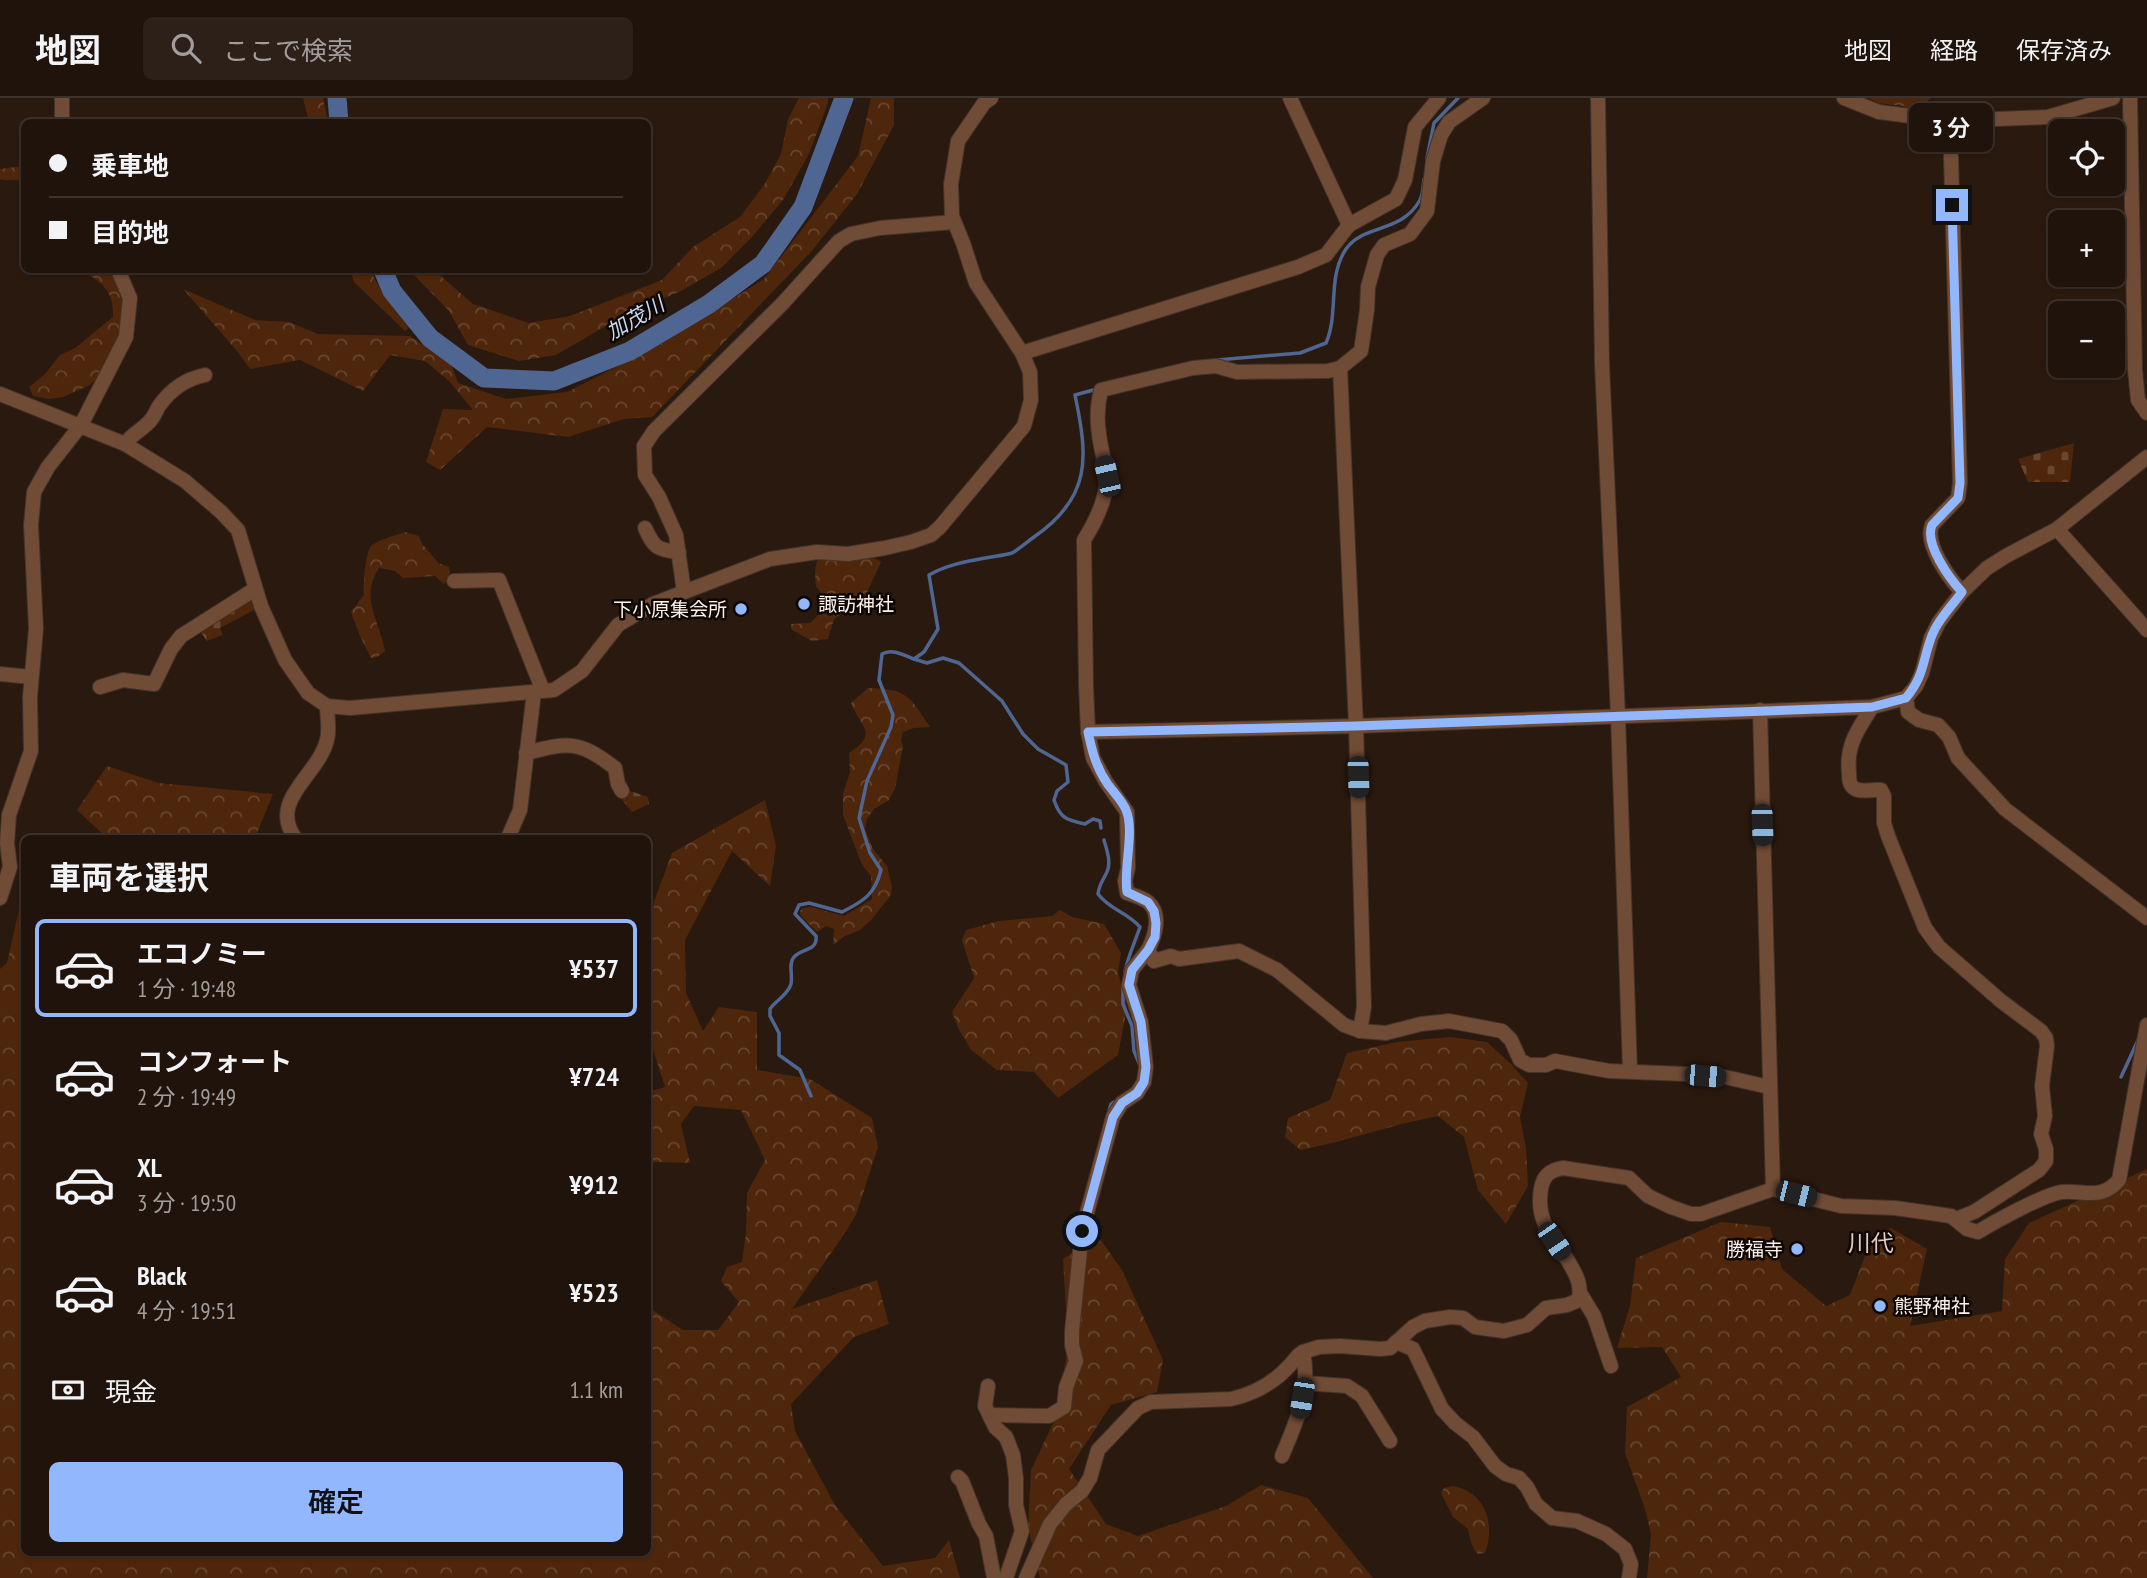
<!DOCTYPE html>
<html lang="ja">
<meta charset="utf-8">
<style>
:root{--surface:#20130b;--page:#2d2019;--text:#f1f3f6;--muted:#a29e9d;--line:#3d322c;--accent:#93b7fd}
body{margin:0;font-family:"PT Sans Narrow","Noto Sans JP",sans-serif;background:var(--page);color:var(--text);height:100vh;display:flex;flex-direction:column;font-size:26px;white-space:nowrap}
*{box-sizing:border-box;margin:0}
p{font-size:23px;color:var(--muted)}
.icon{flex:none;width:38px;height:38px;fill:none;stroke:currentColor;stroke-width:2;stroke-linecap:round;stroke-linejoin:round}
.map{position:relative;flex:1;overflow:hidden}
.drawer{position:absolute;left:21px;top:737px;width:630px;height:721px;display:flex;flex-direction:column;background:var(--surface);border-radius:10px;box-shadow:0 2px 5px #0004,0 0 0 2px var(--line)}
.drawer>*{flex:none}
.hud{position:absolute;left:21px;top:21px;width:630px;height:154px;border-radius:10px;box-shadow:0 2px 5px #0004,0 0 0 2px var(--line);display:grid;align-content:center;height:154px;padding:0 28px;background:var(--surface)}
.controls{position:absolute;left:2048px;top:21px;display:grid;gap:14px}
.controls a{display:grid;place-items:center;width:77px;height:77px;border-radius:10px;background:var(--surface);box-shadow:0 2px 5px #0004,0 0 0 2px var(--line);font-size:35px}
.end{position:absolute;width:32px;height:32px;margin:-16px;border:9px solid #93b7fd;background:#111;box-shadow:0 0 0 4px #111}
.from{border-radius:50%}
.bubble{position:absolute;height:49px;border-radius:10px;background:var(--surface);box-shadow:0 2px 5px #0004,0 0 0 2px var(--line);font-size:23px;font-weight:600;line-height:49px;text-align:center}
.car{position:absolute;width:21px;height:42px;margin:-21px -10px;border-radius:9px;box-shadow:0 0 5px 2px #0007;background:linear-gradient(#222 24%,#8ab4d8 0 40%,#222 0 76%,#8ab4d8 0 86%,#222 0)}
.hud b{display:flex;align-items:center;gap:24px;height:66px;font-size:26px}
.hud b+b{border-top:2px solid var(--line)}
.hud i{width:18px;height:18px;background:var(--text)}
ul{padding:0;list-style:none}
li{display:flex;align-items:center;gap:21px;height:98px;margin:0 14px 10px;padding:0 14px;border:4px solid transparent;border-radius:10px}
li div{flex:1}
li b{display:block;font-size:26px}
li em{font-style:normal;font-weight:600}
li.on{border-color:var(--accent)}
li>.icon{width:63px;height:63px;stroke-width:1.5}
h2{padding:0 28px;font-size:32px;line-height:84px}
.pay{display:flex;align-items:center;gap:18px;height:77px;padding:0 28px;font-size:26px}
.pay p{margin-inline-start:auto}
.primary-button{display:flex;gap:14px;margin-top:auto;padding:14px 28px}
.primary-button a{flex:1;height:80px;border-radius:10px;background:var(--accent);color:#111;font-size:28px;font-weight:600;line-height:80px;text-align:center}
header{display:flex;align-items:center;gap:42px;box-sizing:border-box;height:98px;padding:0 35px;background:var(--surface);border-bottom:2px solid var(--line)}
header strong{font-size:33px}
nav{display:flex;gap:38px;margin-inline-start:auto;font-size:24px}
.search{width:490px;height:63px;background:var(--page);display:flex;align-items:center;gap:18px;box-sizing:border-box;padding:0 24px;border-radius:10px;color:var(--muted);font-size:26px}
.map>svg:first-child{display:block}
</style>
<header>
<strong>地図</strong>
<div class="search"><svg class="icon" aria-label="search" viewBox="0 0 24 24"><circle cx="10" cy="10" r="6"/><path d="M15 15l6 6"/></svg>ここで検索</div>
<nav><a>地図</a><a>経路</a><a>保存済み</a></nav>
</header>
<div class="map">
<svg width="2147" height="1480" viewBox="0 0 2147 1480">
<defs>
<pattern id="forest-crowns" width="20" height="18" patternUnits="userSpaceOnUse" patternTransform="scale(1.75)"><rect width="20" height="18" fill="#4d260b"/><path d="M2 6a3 3 0 1 1 6 0M12 15a3 3 0 1 1 6 0" fill="none" stroke="#68462f"/></pattern>
<pattern id="cemetery-stones" width="16" height="16" patternUnits="userSpaceOnUse" patternTransform="scale(1.75)"><rect width="16" height="16" fill="#4d260b"/><path d="M2 7V4a2 2 0 0 1 4 0v3zM10 15v-3a2 2 0 0 1 4 0v3z" fill="#68462f"/></pattern>
</defs>
<rect width="100%" height="100%" fill="#2a190f"/>
<!-- forest -->
<g fill="url(#forest-crowns)">
<polygon points="303,0 323,0 328,24 309,24"/>
<polygon points="799,0 828,0 828,5 809,56 783,102 752,139 721,170 679,194 630,214 556,257 519,263 468,247 449,213 414,177 413,172 434,172 473,206 529,225 570,218 662,182 693,149 740,119 764,87 781,56 788,21"/>
<polygon points="871,0 894,0 894,27 857,96 811,154 652,319 624,321 568,339 487,329 440,372 426,364 443,311 473,312 449,283 425,263 390,257 363,293 300,262 250,271 237,253 183,191 255,222 289,224 318,236 410,238 451,266 458,285 506,301 567,294 661,246 764,181 858,58"/>
<polygon points="1869,0 1931,0 1920,9 1919,15 1903,8 1878,5"/>
<path d="M24 68V82C16 81 9 84 0 81V71Z"/>
<path d="M81 172H111L124 194 121 238 104 264 99 279 88 288 63 299 49 301 33 298 29 289 45 276 60 257 75 250 113 219C114 192 102 185 81 172Z"/>
<polygon points="350,172 370,172 377,185 412,228 405,233 354,184"/>
<path d="M405 434 419 438C423 451 431 454 438 465L449 469C451 475 450 482 444 486L435 478 403 480 395 473 379 470C359 500 380 523 385 553L377 559 371 560 360 538 351 514 364 497C363 487 365 453 372 447 378 442 397 437 405 434Z"/>
<path d="M819 459 874 460 881 464 863 503 834 521 828 541 812 543 792 532 791 526 810 525C822 516 829 500 816 489 815 479 814 468 819 459Z"/>
<path d="M868 590C907 591 909 597 930 629L914 630 903 634 901 642 903 648 895 691 888 703 874 711 867 721 865 731 873 751 887 768 892 789 891 797 872 821 860 832 845 838 833 847 834 831 826 828 817 834 801 818 800 813 803 810 811 809 844 818 872 801 871 778 862 767 843 717V696L850 674 849 655C880 635 860 629 851 605Z"/>
<polygon points="107,668 159,685 273,696 255,740 107,740 77,712"/>
<polygon points="765,702 776,748 770,788 732,753 685,842 686,895 703,933 719,909 757,914 757,972 810,981 872,1020 878,1049 856,1117 843,1138 792,1211 877,1182 889,1226 854,1239 791,1306 795,1333 835,1407 883,1468 935,1460 949,1442 960,1480 0,1480 0,871 7,865 24,789 24,1454 648,1454 648,1209 683,1232 718,1232 739,1204 721,1183 727,1169 742,1164 746,1135 747,1095 765,1062 741,1012 694,1008 681,1026 690,1065 654,1064 648,1073 648,994 665,989 648,936 648,870 654,804 672,755"/>
<polygon points="1060,812 1072,819 1104,826 1121,855 1118,874 1127,910 1118,957 1058,1000 1034,974 997,972 971,952 959,932 952,914 974,880 962,842 966,832 999,823 1052,818"/>
<path d="M1450 939 1487 944 1512 967 1528 985 1520 1019 1526 1050 1528 1088 1506 1126 1478 1092 1464 1039 1438 1018C1391 1027 1347 1043 1300 1052L1285 1039 1288 1020 1330 1002 1347 955 1397 944Z"/>
<polygon points="2147,1071 2147,1480 1647,1480 1651,1436 1645,1411 1625,1355 1627,1309 1681,1279 1662,1249 1617,1250 1630,1208 1636,1160 1721,1124 1770,1129 1782,1171 1826,1208 1850,1197 1873,1137 1891,1130 1927,1151 1910,1228 2002,1213 2005,1161 2029,1125"/>
<polygon points="1098,1138 1122,1172 1163,1262 1157,1294 1111,1307 1069,1371 1106,1426 1138,1438 1226,1408 1261,1387 1308,1400 1373,1480 1040,1480 1028,1430 1031,1372 1058,1315 1068,1246 1063,1161"/>
<path d="M1453 1388C1485 1394 1496 1425 1485 1455L1478 1456C1471 1448 1470 1441 1468 1431L1453 1419 1441 1395 1444 1390Z"/>
</g>
<!-- cemetery -->
<g fill="url(#cemetery-stones)">
<polygon points="2074,345 2070,384 2028,384 2018,361"/>
<polygon points="250,498 256,511 220,530 223,537 207,543 199,532"/>
<polygon points="630,693 648,699 649,706 632,714 620,699"/>
</g>
<g fill="none" stroke-linecap="round" stroke-linejoin="round">
<!-- stream -->
<g stroke="#4f6692" stroke-width="3.5">
<polyline points="1427,60 1434,25 1458,0"/>
<path d="M1217 262 1300 255 1326 245C1339 216 1327 179 1346 151 1363 126 1401 136 1420 102 1423 97 1423 88 1424 81"/>
<path d="M914 561 927 565 943 560 959 565 1002 603 1023 636 1038 651 1066 667 1068 684 1057 693 1054 702C1060 720 1066 722 1085 726L1093 721 1100 723 1101 730"/>
<path d="M1104 742C1107 753 1112 765 1106 776 1102 784 1099 787 1098 796 1110 812 1127 814 1140 829 1135 844 1128 858 1125 874"/>
<polyline points="1123,888 1123,906 1132,928 1134,953 1139,965"/>
<polyline points="2121,979 2139,940"/>
<path d="M811 998 800 972 779 957V935L770 918V911C776 902 788 897 791 886 793 878 788 865 794 859 802 850 818 853 816 838L795 816 799 807 809 805 842 814C864 803 875 796 881 772L870 755 859 720 867 683 891 629 893 617 879 582 882 556C892 550 904 557 914 561L924 554 938 531 929 477C948 466 969 463 991 459 997 458 1006 457 1012 455 1019 451 1027 444 1034 439 1092 399 1088 359 1075 297L1097 291"/>
<polyline points="1108,1017 1111,1006 1116,1003"/>
</g>
<!-- river -->
<g stroke="#4f6692" stroke-width="19">
<polyline points="337,0 339,24"/>
<polyline points="383,172 392,193 430,240 484,280 554,283 630,253 709,206 763,166 803,109 844,0"/>
</g>
<defs>
<g id="minor">
<polyline points="62,0 62,24"/>
<polyline points="1290,0 1349,127"/>
<path d="M1483 0 1449 24 1441 37 1433 63 1427 113 1410 136 1384 147 1377 157 1368 189 1367 212 1361 253 1340 270 1328 273 1237 274 1216 268 1193 270 1101 292C1095 315 1098 335 1103 358 1104 365 1107 373 1107 380 1106 403 1096 423 1084 442L1086 587 1088 634 1093 660 1106 684 1127 714 1128 770 1125 783 1127 795C1133 797 1143 800 1148 804 1162 816 1155 838 1148 852L1154 863 1171 858 1179 861 1239 853 1277 872 1344 927 1360 933 1386 935 1421 926 1449 923 1502 933 1511 942 1520 962 1529 967H1546L1555 963 1609 973 1686 976 1725 979 1769 989"/>
<polyline points="1598,0 1602,266 1618,618 1630,973"/>
<polyline points="1844,0 1879,14 1950,23 2048,19 2113,0"/>
<polyline points="2130,0 2135,272 2138,302 2147,315"/>
<path d="M1950 23 1960 385 1958 400 1932 427C1924 446 1949 480 1962 494"/>
<polyline points="1022,255 1298,169 1326,157 1349,127 1396,101 1405,82 1415,29 1439,0"/>
<polyline points="1340,270 1356,628 1364,909 1360,933"/>
<polyline points="0,296 125,346 185,383 221,414 238,432 261,508 285,562 308,595 327,608 350,610 554,592 582,573 618,527 653,506 770,461 817,454 848,456 885,450 911,444 931,437 940,429 1024,328 1031,302 1030,274 1022,255 976,185 963,145 952,118 951,86 958,43 984,5 991,0"/>
<path d="M125 346C133 335 142 332 150 323 154 319 156 313 159 308 171 291 185 281 205 277"/>
<path d="M645 430C654 449 656 452 679 454"/>
<polyline points="2057,431 2147,532"/>
<polyline points="454,483 499,482 543,593"/>
<polyline points="684,494 676,437 659,399 645,377 644,348 654,333 783,205 839,143 851,136 880,130 954,124"/>
<polyline points="0,576 31,579"/>
<polyline points="100,589 123,582 154,586 171,551 181,538 255,491"/>
<polyline points="1906,600 1908,614 1919,622 1938,627 1949,639 1958,660 2005,711 2147,820"/>
<path d="M1872 609C1858 632 1846 646 1849 675 1849 680 1849 687 1854 690 1860 695 1873 691 1881 692L1884 698V725L1888 738 1925 830 1939 849 2001 903 2041 933 2046 940 2047 948 2042 988 2045 1018 2041 1036 2046 1051V1063L2039 1072 1974 1114 1956 1121"/>
<polyline points="1760,612 1773,1091"/>
<polyline points="1088,634 1356,628 1872,609 1906,600 1916,588 1922,575 1931,540 1939,524 1962,494 1987,470 2006,458 2057,431 2147,359"/>
<path d="M526 655C569 644 578 642 615 670L618 686 622 693"/>
<path d="M295 740C268 702 318 678 327 642 330 632 327 618 327 608"/>
<polyline points="508,740 520,712 534,594"/>
<polyline points="0,800 10,769 7,745 9,717 31,653 30,599 36,531 31,427 34,394 48,369 81,327 126,239 130,200 118,172"/>
<polyline points="1580,1195 1594,1218 1611,1268"/>
<polyline points="1396,1244 1413,1251 1442,1311 1455,1325 1473,1339 1495,1368 1506,1376 1519,1380 1527,1389 1536,1406 1552,1420 1577,1423 1606,1436 1625,1451 1631,1466 1629,1480"/>
<polyline points="1305,1285 1347,1288 1362,1298 1390,1343"/>
<polyline points="988,1288 985,1308 995,1329 1006,1339 1013,1357 1016,1380 1016,1407 1022,1433 1006,1480"/>
<polyline points="991,1317 1049,1318 1064,1309 1066,1289 1076,1263 1072,1247 1072,1233 1082,1133 1113,1019 1122,1005 1137,995 1144,984 1146,969 1141,924 1129,887 1132,872 1148,852"/>
<path d="M1282 1358C1297 1322 1311 1293 1303 1254L1319 1249 1340 1248 1380 1251 1390 1250 1413 1229 1425 1223 1450 1219 1463 1220 1475 1229 1504 1233 1527 1227 1546 1210 1567 1207 1579 1202C1580 1195 1580 1187 1577 1180 1564 1147 1534 1132 1541 1091 1543 1078 1550 1072 1563 1070L1629 1080 1648 1098 1671 1109 1691 1116H1701L1773 1091 1841 1108 1895 1110 1951 1118 1967 1131 1978 1134C1994 1124 2045 1096 2062 1094 2084 1092 2101 1103 2119 1082L2147 927"/>
<polyline points="958,1379 962,1383 979,1426 986,1438 994,1480"/>
<path d="M1026 1480 1050 1426 1066 1406 1082 1393 1090 1380 1098 1352 1138 1310 1151 1304 1231 1301C1254 1296 1275 1284 1291 1266 1295 1262 1297 1257 1303 1254"/>
</g>
</defs>
<!-- minor casing -->
<use href="#minor" stroke="#433329" stroke-width="16"/>
<!-- minor -->
<use href="#minor" stroke="#704b35" stroke-width="14"/>
</g>
<g fill="none" stroke-linecap="round" stroke-linejoin="round">
<!-- route -->
<path stroke="#93b7fd" stroke-width="9" d="M1082 1133 1113 1019 1122 1005 1137 995 1144 984 1146 969 1141 924 1129 887 1132 872 1148 852 1155 839 1156 825 1154 813 1148 804 1127 794C1123 772 1135 733 1126 712 1122 702 1113 694 1107 685 1096 669 1092 653 1088 634L1356 628 1872 609 1906 600C1924 578 1922 565 1931 540 1937 523 1951 509 1962 494 1950 481 1924 446 1932 427L1958 400 1960 385 1952 107"/>
</g>
<!-- markers -->
<g fill="#93b7fd" stroke="#0d0603" stroke-width="2.5">
<circle cx="804" cy="506" r="7"/>
<circle cx="741" cy="511" r="7"/>
<circle cx="1797" cy="1151" r="7"/>
<circle cx="1880" cy="1208" r="7"/>
</g>
<g text-anchor="middle" dominant-baseline="central" stroke-width="5" stroke-linejoin="round" paint-order="stroke">
<!-- poi labels -->
<g font-size="19" fill="#fef1ea" stroke="#0d0603" text-anchor="start">
<text x="818" y="506">諏訪神社</text>
<text x="727" y="511" text-anchor="end">下小原集会所</text>
<text x="1783" y="1151" text-anchor="end">勝福寺</text>
<text x="1894" y="1208">熊野神社</text>
</g>
<!-- water labels -->
<g font-size="21" font-style="italic" fill="#c9d8f4" stroke="#0d0603">
<text transform="translate(635 220) rotate(-30)">加茂川</text>
</g>
<!-- quarter labels -->
<g font-size="23" fill="#e3cbbe" stroke="#0d0603">
<text x="1871" y="1144">川代</text>
</g>
</g>
</svg>
<div class="controls">
<a><svg class="icon" aria-label="locate" viewBox="0 0 24 24"><circle cx="12" cy="12" r="6"/><path d="M12 2v4M12 18v4M2 12h4M18 12h4"/></svg></a>
<a>+</a>
<a>−</a>
</div>
<i class="end from" style="left:1082px;top:1133px"></i>
<i class="end" style="left:1952px;top:107px"></i>
<div class="bubble" style="left:1909px;top:5px;width:84px">3 分</div>
<i class="car" style="left:1107px;top:378px;rotate:347deg"></i>
<i class="car" style="left:1358px;top:679px;rotate:178deg"></i>
<i class="car" style="left:1762px;top:727px;rotate:178deg"></i>
<i class="car" style="left:1705px;top:978px;rotate:95deg"></i>
<i class="car" style="left:1796px;top:1096px;rotate:104deg"></i>
<i class="car" style="left:1554px;top:1143px;rotate:146deg"></i>
<i class="car" style="left:1302px;top:1300px;rotate:189deg"></i>
<div class="hud">
<b><i class="from"></i>乗車地</b>
<b><i></i>目的地</b>
</div>
<section class="drawer">
<h2>車両を選択</h2>
<ul>
<li class="on"><svg class="icon" aria-label="car" viewBox="0 0 24 24"><path d="M5 17H2v-5l4-1 3-4h7l3 4 3 1v5h-3M9 17h6M6 11h13"/><circle cx="7" cy="17" r="2"/><circle cx="17" cy="17" r="2"/></svg><div><b>エコノミー</b><p>1 分 · 19:48</p></div><em>¥537</em></li>
<li><svg class="icon" aria-label="car" viewBox="0 0 24 24"><path d="M5 17H2v-5l4-1 3-4h7l3 4 3 1v5h-3M9 17h6M6 11h13"/><circle cx="7" cy="17" r="2"/><circle cx="17" cy="17" r="2"/></svg><div><b>コンフォート</b><p>2 分 · 19:49</p></div><em>¥724</em></li>
<li><svg class="icon" aria-label="car" viewBox="0 0 24 24"><path d="M5 17H2v-5l4-1 3-4h7l3 4 3 1v5h-3M9 17h6M6 11h13"/><circle cx="7" cy="17" r="2"/><circle cx="17" cy="17" r="2"/></svg><div><b>XL</b><p>3 分 · 19:50</p></div><em>¥912</em></li>
<li><svg class="icon" aria-label="car" viewBox="0 0 24 24"><path d="M5 17H2v-5l4-1 3-4h7l3 4 3 1v5h-3M9 17h6M6 11h13"/><circle cx="7" cy="17" r="2"/><circle cx="17" cy="17" r="2"/></svg><div><b>Black</b><p>4 分 · 19:51</p></div><em>¥523</em></li>
</ul>
<div class="pay"><svg class="icon" aria-label="cash" viewBox="0 0 24 24"><path d="M3 7h18v10H3z"/><circle cx="12" cy="12" r="2"/></svg>現金<p>1.1 km</p></div>
<div class="primary-button"><a>確定</a></div>
</section>
</div>
